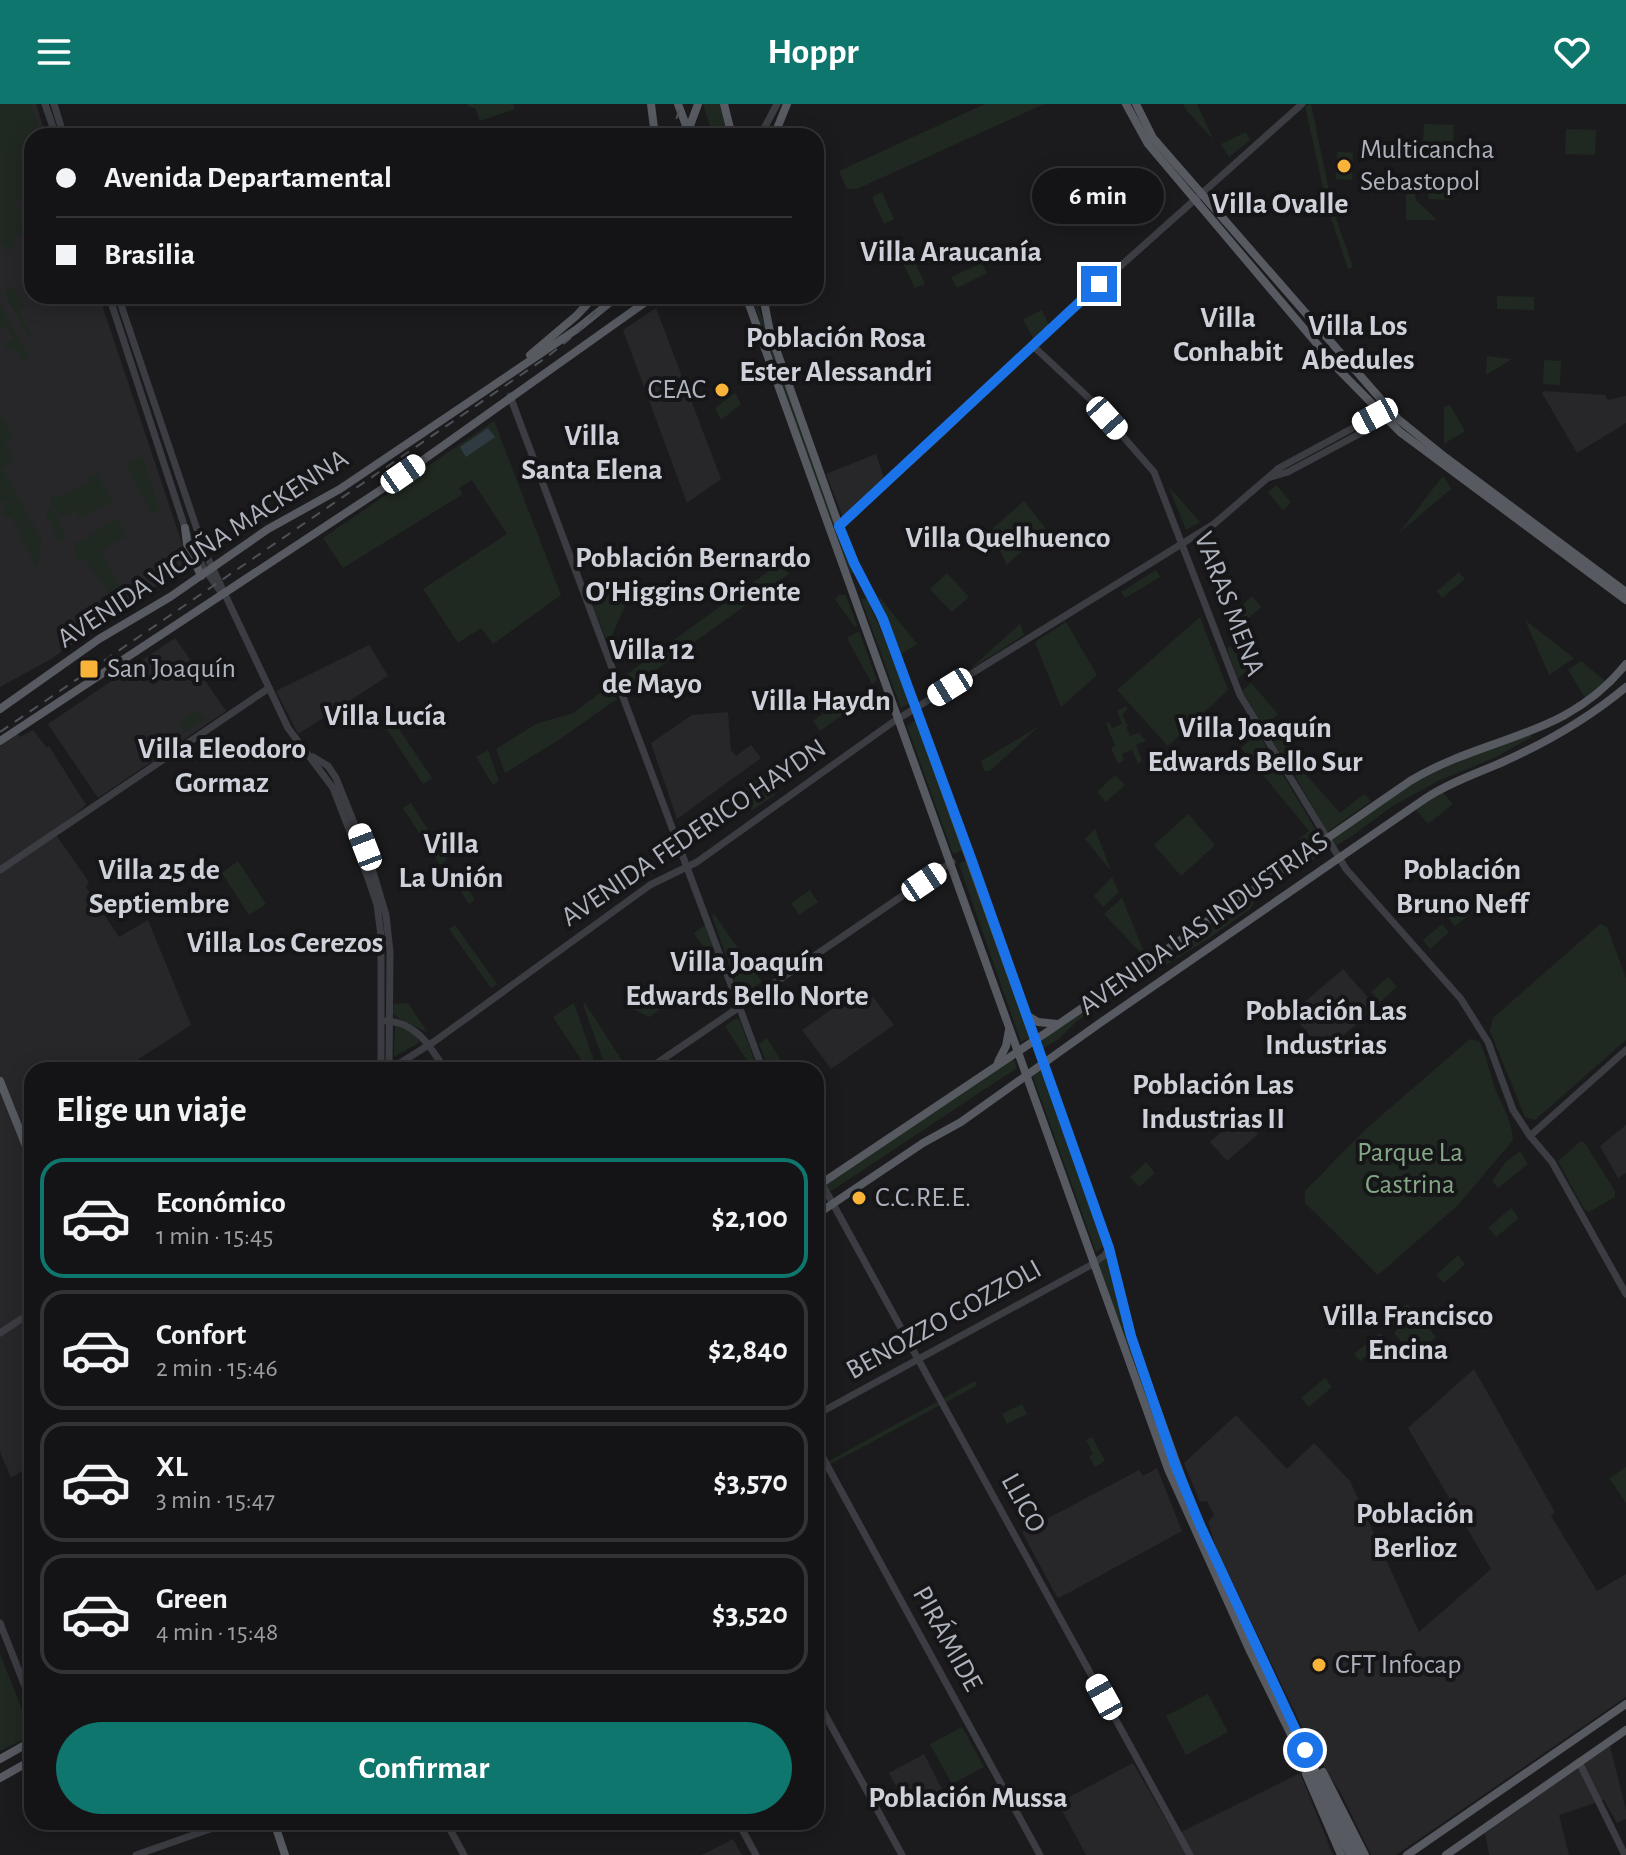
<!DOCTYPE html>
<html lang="es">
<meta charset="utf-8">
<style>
:root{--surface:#141416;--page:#212123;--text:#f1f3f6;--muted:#9d9ea1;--line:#333335;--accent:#0f766e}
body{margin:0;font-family:"Alegreya Sans",sans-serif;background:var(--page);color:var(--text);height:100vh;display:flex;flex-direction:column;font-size:30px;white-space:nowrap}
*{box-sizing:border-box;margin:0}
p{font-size:26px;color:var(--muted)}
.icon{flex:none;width:44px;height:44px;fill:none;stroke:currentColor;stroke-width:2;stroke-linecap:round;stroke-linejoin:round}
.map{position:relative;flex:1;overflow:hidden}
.sheet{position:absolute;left:24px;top:958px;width:800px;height:768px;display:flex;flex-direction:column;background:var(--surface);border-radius:24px;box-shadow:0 4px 20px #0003,0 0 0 2px var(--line)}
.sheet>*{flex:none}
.guide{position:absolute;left:24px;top:24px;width:800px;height:176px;border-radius:24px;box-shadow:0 4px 20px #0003,0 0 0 2px var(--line);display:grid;align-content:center;height:176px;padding:0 32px;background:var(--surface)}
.end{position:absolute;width:36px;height:36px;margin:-18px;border:10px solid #1a73e8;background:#fff;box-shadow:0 0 0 4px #fff}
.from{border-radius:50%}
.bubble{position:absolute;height:56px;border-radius:28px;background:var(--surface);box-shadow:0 4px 20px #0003,0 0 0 2px var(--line);font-size:26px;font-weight:700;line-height:56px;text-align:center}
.car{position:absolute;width:24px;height:48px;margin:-24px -12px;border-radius:10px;box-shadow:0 0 6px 2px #0007;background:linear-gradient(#fff 24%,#345 0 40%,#fff 0 76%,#345 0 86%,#fff 0)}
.guide b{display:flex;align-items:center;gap:28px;height:76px;font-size:30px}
.guide b+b{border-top:2px solid var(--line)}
.guide i{width:20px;height:20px;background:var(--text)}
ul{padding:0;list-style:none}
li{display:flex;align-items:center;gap:24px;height:120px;margin:0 16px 12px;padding:0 16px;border:4px solid var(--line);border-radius:24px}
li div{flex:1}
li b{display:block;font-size:30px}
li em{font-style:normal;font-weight:700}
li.active{border-color:var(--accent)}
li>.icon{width:72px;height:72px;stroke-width:1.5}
h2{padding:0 32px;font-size:36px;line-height:96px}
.action{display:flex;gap:16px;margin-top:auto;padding:16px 32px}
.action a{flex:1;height:92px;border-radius:48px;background:var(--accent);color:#fff;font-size:32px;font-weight:700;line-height:92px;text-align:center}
header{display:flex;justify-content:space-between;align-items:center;height:104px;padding:0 32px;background:var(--accent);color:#fff;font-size:36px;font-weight:700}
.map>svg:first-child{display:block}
</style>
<header><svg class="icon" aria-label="menu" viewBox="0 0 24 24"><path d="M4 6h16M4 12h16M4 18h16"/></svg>Hoppr<svg class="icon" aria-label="heart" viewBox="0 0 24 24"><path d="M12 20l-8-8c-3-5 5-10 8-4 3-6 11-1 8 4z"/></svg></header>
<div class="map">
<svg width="1626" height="1751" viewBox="0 0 1626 1751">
<rect width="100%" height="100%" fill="#1b1b1d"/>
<!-- built -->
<g fill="#27272a">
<polygon points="0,0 36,0 46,32 32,32 32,192 99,192 188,457 173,471 51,555 0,583"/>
<polygon points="656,204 721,375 687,399 623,226"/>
<polygon points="1544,287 1605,291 1608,296 1626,292 1626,319 1577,349 1542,289"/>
<polygon points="876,350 884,374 843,413 826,370"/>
<polygon points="175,534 226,607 98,694 48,620"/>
<polygon points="369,541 388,572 298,630 276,587"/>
<polygon points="728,608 731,646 736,652 751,641 761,654 677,715 651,639 692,611"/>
<polygon points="33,626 47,644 49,642 86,701 54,728 89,778 86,783 119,833 148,816 191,921 122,966 32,966 32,1024 20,1032 32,1064 32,1361 11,1374 0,1348 0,642 17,629 20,633"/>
<polygon points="1343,865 1376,903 1324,948 1291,910"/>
<polygon points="865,882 894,921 831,965 802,926"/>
<polygon points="1240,1011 1258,1030 1227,1057 1210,1038"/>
<polygon points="1626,1021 1626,1069 1618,1074 1600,1042"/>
<polygon points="1474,1265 1555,1408 1551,1412 1597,1487 1626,1470 1626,1593 1396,1751 1371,1751 1341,1689 1313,1646 1217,1446 1208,1418 1214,1411 1207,1397 1200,1398 1184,1359 1236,1311 1287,1365 1314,1339 1350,1377 1419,1528 1491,1465 1408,1324"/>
<polygon points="1157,1364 1182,1427 1059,1494 1057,1493 1022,1428 1139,1366 1143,1372"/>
<polygon points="1610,1642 1626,1706 1626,1715 1617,1719 1604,1696 1559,1711 1569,1751 1489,1751 1485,1729"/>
<polygon points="924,1650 943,1687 908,1705 889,1669"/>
<polygon points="1133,1659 1175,1731 1300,1669 1333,1751 1086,1751 1058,1699"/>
<polygon points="733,1735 742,1751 702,1751"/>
</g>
<!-- green -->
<g fill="#202921">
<polygon points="0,0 31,0 42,32 32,32 32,93 15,99 25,128 12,134 16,142 7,146 0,138"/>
<polygon points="467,0 513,0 515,5 480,17 475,4 468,3"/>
<polygon points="703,0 720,0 729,32 713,32"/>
<polygon points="985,0 1044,0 857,85 847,85 839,67"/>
<polygon points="1183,0 1197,0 1213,35 1186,6"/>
<polygon points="1311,0 1333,106 1353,163 1348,165 1327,102 1305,2"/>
<polygon points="1424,20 1454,21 1453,43 1423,42"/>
<polygon points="1566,25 1596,26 1595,51 1565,50"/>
<polygon points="1246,28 1250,36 1229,53 1221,40"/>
<polygon points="1337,48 1353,49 1352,76 1336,75"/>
<polygon points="1429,81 1451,82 1450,96 1428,95"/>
<polygon points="882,88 894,115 884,120 872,93"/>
<polygon points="1406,90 1415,90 1416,96 1437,116 1406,116"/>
<polygon points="912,152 925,180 915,184 902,157"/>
<polygon points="982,159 987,169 957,184 951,173"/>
<polygon points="14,183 25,203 18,207 32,233 29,234 4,189"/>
<polygon points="1497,192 1534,193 1534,206 1497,205"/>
<polygon points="0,200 29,252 22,256 15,244 8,247 4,240 13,235 6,221 0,224"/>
<polygon points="755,200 757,200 854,468 850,469 764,233"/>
<polygon points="1042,206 1049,222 1034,236 1023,215"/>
<polygon points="1487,252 1512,255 1486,271"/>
<polygon points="1544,256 1561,257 1560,281 1543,280"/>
<polygon points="735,289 741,300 721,316 715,304"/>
<polygon points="1450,301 1465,327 1444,340 1444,303"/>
<polygon points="2,312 14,333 5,338 15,357 3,365 18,392 3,400 0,394 0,314"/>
<polygon points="494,317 561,491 493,540 481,524 458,539 423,485 507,430 472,376 459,384 463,390 343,464 323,434"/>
<polygon points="142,352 160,405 152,409 125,360"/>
<polygon points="97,370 113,399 107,402 105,400 80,415 75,406 60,414 49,394 56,390 60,394 89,378 88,375"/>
<polygon points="1442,373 1445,374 1451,385 1399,429"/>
<polygon points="1276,381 1291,398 1283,406 1268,388"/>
<polygon points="1169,383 1200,418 1186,426"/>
<polygon points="19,394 28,410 18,430 16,427 18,425 11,412 5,415 1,408 4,406 3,402"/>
<polygon points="1024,397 1046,425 1007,461 990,427"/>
<polygon points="51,403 67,433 60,437 45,409"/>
<polygon points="29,412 42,435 37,464 19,432"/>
<polygon points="118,415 127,431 101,447 123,487 114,495 84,455 77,459 74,440"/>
<polygon points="780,459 789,470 628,586 623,573"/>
<polygon points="1156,466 1160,473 1125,494 1121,488"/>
<polygon points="1459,468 1465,475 1442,494 1437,487"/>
<polygon points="947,469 969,493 952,508 930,485"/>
<polygon points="638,471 636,477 608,540 593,502"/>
<polygon points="839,491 846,491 857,522 855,523 835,495"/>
<polygon points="878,491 917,540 901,550"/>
<polygon points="1252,492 1261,503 1239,523 1230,512"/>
<polygon points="867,494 911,598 901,604 861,495"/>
<polygon points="1200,513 1228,586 1168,642 1117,586"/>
<polygon points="1525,516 1574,554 1549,571"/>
<polygon points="1066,518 1097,571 1061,603 1035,538"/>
<polygon points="1020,520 1024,531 969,566"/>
<polygon points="859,527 877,576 872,580 847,534"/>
<polygon points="1230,542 1248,566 1238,575 1227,545"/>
<polygon points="1581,557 1605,577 1585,594 1568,566"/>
<polygon points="1251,579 1278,610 1269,619 1302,657 1291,667 1242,587"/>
<polygon points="611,581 617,595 560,635 505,669 496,645 536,620 573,609"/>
<polygon points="821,584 833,602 842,596 849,606 820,627 813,617 828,606 820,610 808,593"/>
<polygon points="1126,602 1128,604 1122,611 1128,622 1126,623 1130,632 1139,629 1146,637 1136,641 1142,656 1138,660 1132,646 1122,650 1124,656 1118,660 1111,644 1115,642 1106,619 1109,618 1112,624 1122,620 1117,607"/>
<polygon points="197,606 204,615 186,628 179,619"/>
<polygon points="917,615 964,746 953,750 907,622"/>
<polygon points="394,618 432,674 423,680 386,624"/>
<polygon points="1039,622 990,667 984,667 981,657"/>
<polygon points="1258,629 1320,733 1305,743 1299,735 1309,727 1241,644"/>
<polygon points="1530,630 1532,633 1494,654 1440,676 1391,703 1352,732 1291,769 1258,793 1250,805 1211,833 1077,917 1059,935 1043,944 1040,935 1414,677 1430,668"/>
<polygon points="488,646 499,677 493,681 476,653"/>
<polygon points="1302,666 1340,709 1364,690 1371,697 1327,728 1295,672"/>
<polygon points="762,671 775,691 752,706 740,687"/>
<polygon points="1115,671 1125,681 1106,698 1097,688"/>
<polygon points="1441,687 1453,700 1428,720 1416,706"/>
<polygon points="411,699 447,756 440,761 403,704"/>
<polygon points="1188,710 1215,741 1181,772 1154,741"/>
<polygon points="1095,725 1111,767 1085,735"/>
<polygon points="238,757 266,800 249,811 222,769"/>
<polygon points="963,757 968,758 1031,933 1021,938 959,760"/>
<polygon points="455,766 475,796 469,800 449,769"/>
<polygon points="1112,773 1119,788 1103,803 1094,792"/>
<polygon points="810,786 818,798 799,811 791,799"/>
<polygon points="1122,794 1144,848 1142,850 1104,810"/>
<polygon points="1467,797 1475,806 1455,822 1448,814"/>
<polygon points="714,810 762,878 740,892 712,812"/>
<polygon points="1442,820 1449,828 1430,845 1423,836"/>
<polygon points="1600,820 1607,823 1626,874 1626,936 1535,1016 1525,1013 1490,927 1493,914"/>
<polygon points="455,821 497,880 491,884 449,825"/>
<polygon points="705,821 719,860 716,862 694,829"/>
<polygon points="1388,873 1397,883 1380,898 1371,888"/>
<polygon points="653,888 664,903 649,913 631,904"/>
<path d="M408 899 428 929C417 922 399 917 392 908L394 900Z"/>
<polygon points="574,899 597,966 588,966 553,913"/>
<polygon points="585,899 628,966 607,966 583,901"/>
<polygon points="737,914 740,917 758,966 753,966 725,922"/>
<polygon points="395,922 412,928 420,938 394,953"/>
<polygon points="767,934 787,966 769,966 759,940"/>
<path d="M1470 935 1480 938C1487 954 1490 971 1496 987 1503 1004 1512 1017 1513 1036L1458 1101 1378 1171 1305 1099V1087L1367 1024Z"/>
<polygon points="1013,954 1017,964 816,1097 816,1086"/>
<polygon points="1040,965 1104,1142 1096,1148 1032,970"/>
<polygon points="1580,1038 1584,1038 1615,1087 1615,1093 1589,1108 1584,1105 1558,1057"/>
<polygon points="1520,1047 1528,1060 1498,1084 1492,1077 1506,1058"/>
<polygon points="1146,1058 1155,1069 1139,1083 1130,1073"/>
<polygon points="1511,1104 1519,1114 1496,1133 1488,1124"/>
<polygon points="1458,1151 1465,1160 1444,1179 1436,1171"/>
<polygon points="1106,1153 1135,1257 1193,1409 1182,1390 1133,1263 1097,1160"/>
<polygon points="1407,1200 1415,1210 1409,1216 1417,1210 1436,1233 1413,1252 1394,1229 1397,1226 1388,1216"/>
<polygon points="1380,1229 1386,1236 1360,1257 1354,1250"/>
<polygon points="1325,1274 1332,1283 1309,1303 1301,1294"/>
<polygon points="973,1278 976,1278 976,1282 816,1368 816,1364"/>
<polygon points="1022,1300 1027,1310 1007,1320 1002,1310"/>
<polygon points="1092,1333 1105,1357 1095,1363 1089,1352 1093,1350 1086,1336"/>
<polygon points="1626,1363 1626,1399 1609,1374"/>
<polygon points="0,1550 32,1631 0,1647"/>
<polygon points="1208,1590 1228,1628 1186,1651 1166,1612"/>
<polygon points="962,1623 984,1663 952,1680 930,1640"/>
</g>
<!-- water -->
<polygon fill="#303a42" points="488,324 495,333 466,353 460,343"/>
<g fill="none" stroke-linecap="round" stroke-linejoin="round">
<!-- minor -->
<g stroke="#3b3d42" stroke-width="7">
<polyline points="45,0 56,32"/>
<polyline points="54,0 64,32"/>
<polyline points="760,32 777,0"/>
<polyline points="109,192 188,433 203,463 223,491"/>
<polyline points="118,192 204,446 288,624 333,684 368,774 377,801 381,832 381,966"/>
<polyline points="1032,241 1091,296 1154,368 1240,591 1346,765 1461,895 1488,938 1513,1006 1530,1032 1552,1058 1626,1190"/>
<polyline points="510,292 763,966"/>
<polyline points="1268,374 1288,368 1389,314"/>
<polyline points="839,422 941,330 1032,241 1302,0"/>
<polyline points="313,653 328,662 336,674 371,761 386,811 390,848 389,966"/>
<polyline points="0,766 269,584"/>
<path d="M386 917C416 918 431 943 445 966"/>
<polyline points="389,966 435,937 650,781 697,758 893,618 1214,420 1279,364 1386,306"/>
<polyline points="647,966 952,758"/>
<polyline points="1530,1032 1626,946"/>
<polyline points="816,1069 1190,1751"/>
<polyline points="0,1229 32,1208"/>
<polyline points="816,1311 1091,1161 1105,1151 1109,1144"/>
<polyline points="816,1341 1040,1751"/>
<polyline points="0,1519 32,1600"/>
<polyline points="816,1594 902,1751"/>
<polyline points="1579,1658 1625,1751"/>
<polyline points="446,1718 464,1751"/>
<polyline points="738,1718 756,1751"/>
<polyline points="136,1751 230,1718"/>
</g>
<!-- major -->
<g stroke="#575a61" stroke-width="8">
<polyline points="651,0 655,32"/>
<polyline points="678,0 690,32"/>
<polyline points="724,0 732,32"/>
<polyline points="1126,0 1148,40 1339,266 1400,328 1626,496"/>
<polyline points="1136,0 1153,34 1398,315 1445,353 1626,488"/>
<polyline points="688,27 698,0"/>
<polyline points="774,32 787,0"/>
<polyline points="746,192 1168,1365 1250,1547 1350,1751"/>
<polyline points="763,192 770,228 839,422 854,459 876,501 898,556 1109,1144 1134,1241 1192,1402 1302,1640 1358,1751"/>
<polyline points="530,251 576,212 595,192"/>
<polyline points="185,424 187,440 201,472"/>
<polyline points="0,605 99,535 170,493 268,425 340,385 577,225 618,192"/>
<polyline points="0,637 385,383 654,192"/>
<polyline points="1026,911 1038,918 1058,920"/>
<polyline points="998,958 1006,942 1009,926"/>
<polyline points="0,977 32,1057"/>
<path d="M816 1083 1059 920 1410 677C1486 631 1566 635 1626 560"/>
<path d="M816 1111 923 1039 961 1018 1100 919 1426 694C1450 678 1478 669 1505 657 1547 638 1590 613 1626 583"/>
<polyline points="0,1655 32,1637"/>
<polyline points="1323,1668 1365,1751"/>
<polyline points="1306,1670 1341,1751"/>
<polyline points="0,1674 32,1656"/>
<polyline points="274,1718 285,1751"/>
<polyline points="1407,1751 1626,1600"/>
<polyline points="1446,1751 1626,1626"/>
</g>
<!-- rail -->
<g stroke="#4e5157" stroke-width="2" stroke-dasharray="10 8" stroke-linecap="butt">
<polyline points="671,32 681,0"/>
<polyline points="0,628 547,253 578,228 609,192"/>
</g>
</g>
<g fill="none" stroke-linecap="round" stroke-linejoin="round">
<!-- route -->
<polyline stroke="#1a73e8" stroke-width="10" points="1099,180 839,422 854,459 883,515 972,757 1109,1144 1131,1232 1174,1358 1200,1421 1305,1646"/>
</g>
<!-- markers -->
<g fill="#f8b338" stroke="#161618" stroke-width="3">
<circle cx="1344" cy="62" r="8"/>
<circle cx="722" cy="286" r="8"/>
<rect x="79" y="555" width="20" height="20" rx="4"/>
<circle cx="859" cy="1094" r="8"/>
<circle cx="1319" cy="1561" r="8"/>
</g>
<g text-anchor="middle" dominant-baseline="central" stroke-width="8" stroke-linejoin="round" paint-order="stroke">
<!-- poi labels -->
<g font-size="28" fill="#adb2bd" stroke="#161618" text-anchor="start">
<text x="1360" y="46">Multicancha<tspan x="1360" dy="32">Sebastopol</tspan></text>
<text x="706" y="286" text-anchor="end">CEAC</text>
<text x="107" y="565">San Joaquín</text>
<text x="875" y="1094">C.C.RE.E.</text>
<text x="1335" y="1561">CFT Infocap</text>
</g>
<!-- street labels -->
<g font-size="28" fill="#adb2bd" stroke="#161618">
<text transform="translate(203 445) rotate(-33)">AVENIDA VICUÑA MACKENNA</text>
<text transform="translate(1229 500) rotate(69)">VARAS MENA</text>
<text transform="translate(694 729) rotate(-34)">AVENIDA FEDERICO HAYDN</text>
<text transform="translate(1204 820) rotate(-35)">AVENIDA LAS INDUSTRIAS</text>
<text transform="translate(944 1216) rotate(-29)">BENOZZO GOZZOLI</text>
<text transform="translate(1023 1399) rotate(61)">LLICO</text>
<text transform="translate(947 1535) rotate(61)">PIRÁMIDE</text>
</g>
<!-- park labels -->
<g font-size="28" fill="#84a885" stroke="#161618">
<text x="1410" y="1049">Parque La<tspan x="1410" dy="32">Castrina</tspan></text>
</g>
<!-- neighbourhood labels -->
<g font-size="30" font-weight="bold" fill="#ced1d9" stroke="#161618">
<text x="1280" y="100">Villa Ovalle</text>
<text x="951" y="148">Villa Araucanía</text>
<text x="1228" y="214">Villa<tspan x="1228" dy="34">Conhabit</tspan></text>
<text x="1358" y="222">Villa Los<tspan x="1358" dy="34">Abedules</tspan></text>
<text x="836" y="234">Población Rosa<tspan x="836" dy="34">Ester Alessandri</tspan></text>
<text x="592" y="332">Villa<tspan x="592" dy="34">Santa Elena</tspan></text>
<text x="1008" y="434">Villa Quelhuenco</text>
<text x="693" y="454">Población Bernardo<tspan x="693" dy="34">O'Higgins Oriente</tspan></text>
<text x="652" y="546">Villa 12<tspan x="652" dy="34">de Mayo</tspan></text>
<text x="821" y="597">Villa Haydn</text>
<text x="385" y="612">Villa Lucía</text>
<text x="1255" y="624">Villa Joaquín<tspan x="1255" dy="34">Edwards Bello Sur</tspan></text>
<text x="222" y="645">Villa Eleodoro<tspan x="222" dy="34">Gormaz</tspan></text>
<text x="451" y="740">Villa<tspan x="451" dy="34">La Unión</tspan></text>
<text x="159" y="766">Villa 25 de<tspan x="159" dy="34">Septiembre</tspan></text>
<text x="1462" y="766">Población<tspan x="1462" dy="34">Bruno Neff</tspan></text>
<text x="285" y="839">Villa Los Cerezos</text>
<text x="747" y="858">Villa Joaquín<tspan x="747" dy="34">Edwards Bello Norte</tspan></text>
<text x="1326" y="907">Población Las<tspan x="1326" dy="34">Industrias</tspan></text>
<text x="1213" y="981">Población Las<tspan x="1213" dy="34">Industrias II</tspan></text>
<text x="1408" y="1212">Villa Francisco<tspan x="1408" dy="34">Encina</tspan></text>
<text x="1415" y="1410">Población<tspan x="1415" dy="34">Berlioz</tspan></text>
<text x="968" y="1694">Población Mussa</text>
</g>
</g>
</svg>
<i class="end from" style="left:1305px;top:1646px"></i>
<i class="end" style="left:1099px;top:180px"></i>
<div class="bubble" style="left:1032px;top:64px;width:132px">6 min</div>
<i class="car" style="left:1375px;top:312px;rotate:242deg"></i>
<i class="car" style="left:1107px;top:314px;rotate:138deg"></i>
<i class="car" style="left:403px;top:370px;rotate:55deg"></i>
<i class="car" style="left:950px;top:583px;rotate:238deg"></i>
<i class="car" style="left:365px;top:743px;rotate:339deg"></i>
<i class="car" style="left:924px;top:778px;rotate:56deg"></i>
<i class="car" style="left:1104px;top:1593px;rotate:331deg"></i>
<div class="guide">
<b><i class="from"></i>Avenida Departamental</b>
<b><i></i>Brasilia</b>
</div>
<section class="sheet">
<h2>Elige un viaje</h2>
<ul>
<li class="active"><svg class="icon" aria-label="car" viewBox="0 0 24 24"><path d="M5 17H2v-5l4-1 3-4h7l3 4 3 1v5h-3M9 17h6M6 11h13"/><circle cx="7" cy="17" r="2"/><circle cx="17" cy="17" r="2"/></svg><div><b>Económico</b><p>1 min · 15:45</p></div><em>$2,100</em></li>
<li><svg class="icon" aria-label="car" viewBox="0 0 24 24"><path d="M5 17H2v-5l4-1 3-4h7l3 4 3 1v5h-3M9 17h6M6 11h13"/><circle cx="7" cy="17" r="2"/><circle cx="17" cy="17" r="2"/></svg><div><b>Confort</b><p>2 min · 15:46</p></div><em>$2,840</em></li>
<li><svg class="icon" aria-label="car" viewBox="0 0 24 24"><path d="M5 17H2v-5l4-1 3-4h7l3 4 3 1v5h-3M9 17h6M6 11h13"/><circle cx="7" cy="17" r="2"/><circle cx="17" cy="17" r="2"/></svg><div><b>XL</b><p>3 min · 15:47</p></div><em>$3,570</em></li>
<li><svg class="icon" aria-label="car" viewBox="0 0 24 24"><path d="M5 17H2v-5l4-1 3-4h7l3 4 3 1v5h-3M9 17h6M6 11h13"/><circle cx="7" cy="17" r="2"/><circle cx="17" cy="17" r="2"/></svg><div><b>Green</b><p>4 min · 15:48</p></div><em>$3,520</em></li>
</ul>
<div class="action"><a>Confirmar</a></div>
</section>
</div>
